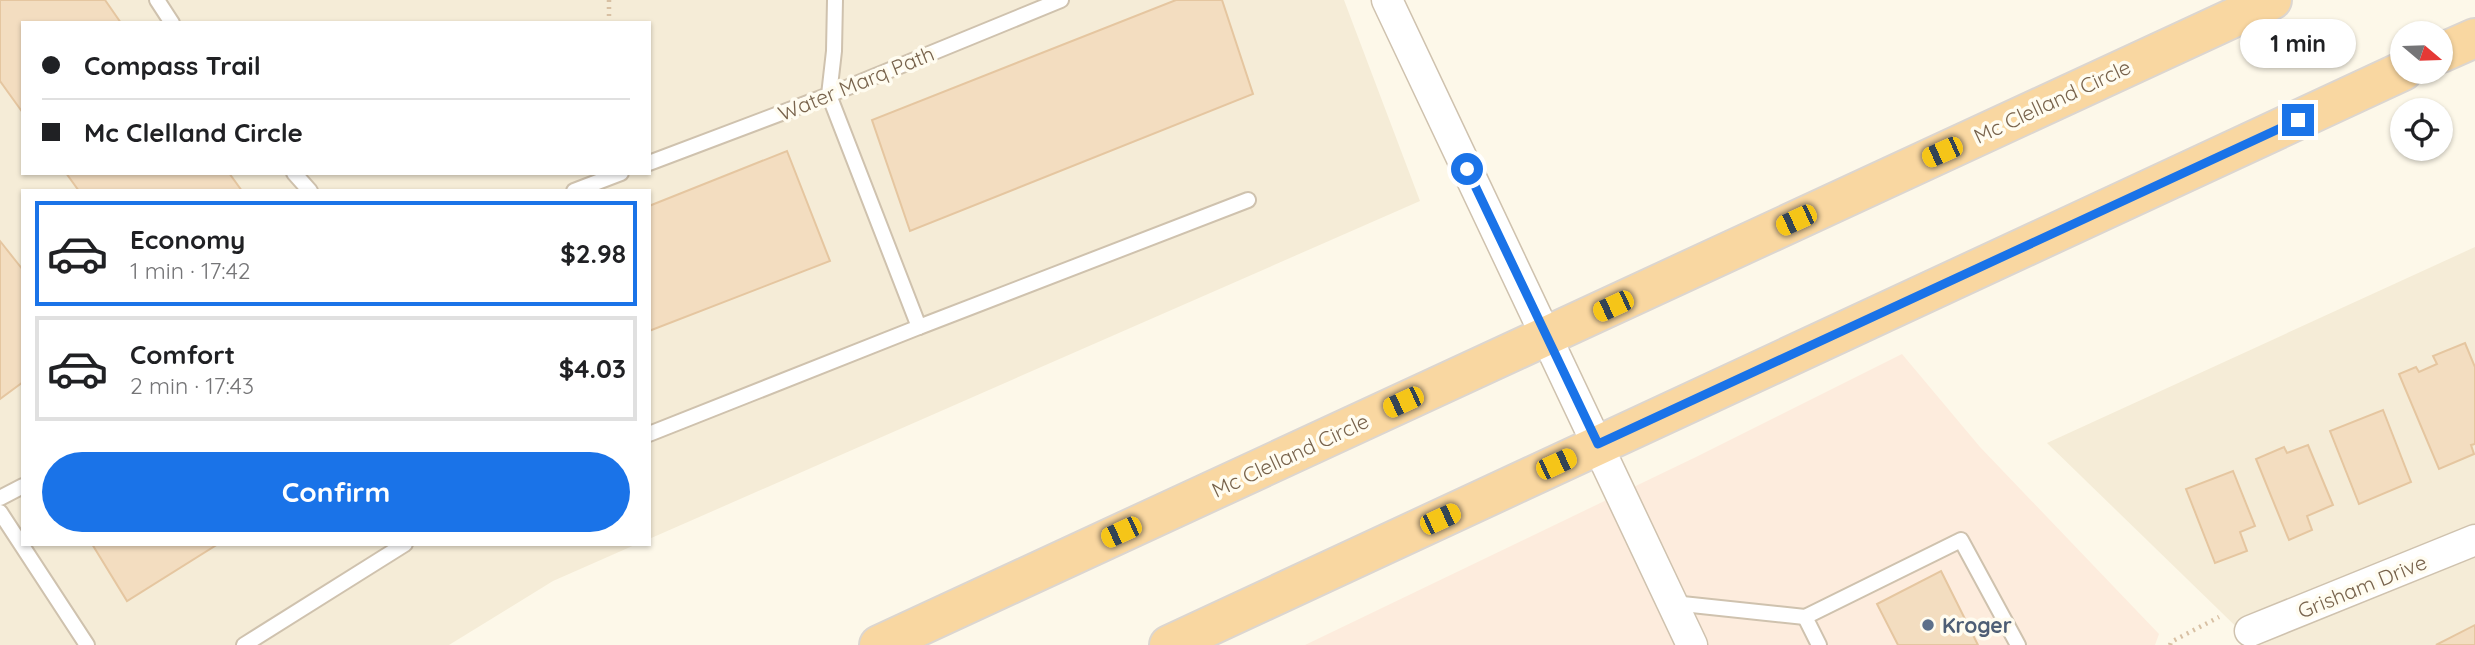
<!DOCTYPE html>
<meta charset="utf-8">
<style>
:root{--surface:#fff;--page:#f6f6f6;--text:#202124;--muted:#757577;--line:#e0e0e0;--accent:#1a73e8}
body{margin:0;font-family:Quicksand,sans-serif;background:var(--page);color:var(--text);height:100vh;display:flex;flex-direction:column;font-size:26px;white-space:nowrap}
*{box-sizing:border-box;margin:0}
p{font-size:23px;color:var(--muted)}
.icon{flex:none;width:38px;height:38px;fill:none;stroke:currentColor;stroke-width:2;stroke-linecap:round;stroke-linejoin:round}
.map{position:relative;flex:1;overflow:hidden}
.sheet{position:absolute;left:21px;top:189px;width:630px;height:357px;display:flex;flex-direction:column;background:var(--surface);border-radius:0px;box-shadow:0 2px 5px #0004}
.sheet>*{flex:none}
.banner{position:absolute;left:21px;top:21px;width:630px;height:154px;border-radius:0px;box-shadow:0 2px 5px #0004;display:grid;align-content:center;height:154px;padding:0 21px;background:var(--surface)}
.needle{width:46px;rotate:109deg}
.buttons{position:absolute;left:2390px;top:21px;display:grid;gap:14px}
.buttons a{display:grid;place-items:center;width:63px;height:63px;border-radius:50%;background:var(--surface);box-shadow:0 2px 5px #0004;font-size:35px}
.end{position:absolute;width:32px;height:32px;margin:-16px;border:9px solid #1a73e8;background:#fff;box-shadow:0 0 0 4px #fff}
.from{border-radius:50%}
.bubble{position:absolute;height:49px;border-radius:24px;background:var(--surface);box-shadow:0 2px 5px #0004;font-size:23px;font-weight:700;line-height:49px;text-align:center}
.car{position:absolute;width:21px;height:42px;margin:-21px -10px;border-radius:9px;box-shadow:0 0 5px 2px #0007;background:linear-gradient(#f5c518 24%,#345 0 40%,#f5c518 0 76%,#345 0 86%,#f5c518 0)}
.banner b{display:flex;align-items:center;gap:24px;height:66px;font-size:26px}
.banner b+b{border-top:2px solid var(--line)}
.banner i{width:18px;height:18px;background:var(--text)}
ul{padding:12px 0 0;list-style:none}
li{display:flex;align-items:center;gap:21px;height:105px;margin:0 14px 10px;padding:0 7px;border:4px solid var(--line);border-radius:0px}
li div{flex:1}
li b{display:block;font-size:26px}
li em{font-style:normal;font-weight:700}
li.current{border-color:var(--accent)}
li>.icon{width:63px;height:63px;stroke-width:1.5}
.action{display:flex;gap:14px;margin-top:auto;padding:14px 21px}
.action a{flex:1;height:80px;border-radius:42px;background:var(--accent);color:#fff;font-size:28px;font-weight:700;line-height:80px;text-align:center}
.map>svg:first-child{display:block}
</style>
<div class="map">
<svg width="2475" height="645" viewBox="0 0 2475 645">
<rect width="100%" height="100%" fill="#fdf8e9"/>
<!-- residential -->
<g fill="#f5ecd7" fill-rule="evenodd">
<path d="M0 0H1344L1420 201 649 539V191H23V544H637L553 581 449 645H0ZM23 23H649V173H23Z"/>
<polygon points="2475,247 2475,645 2255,645 2047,443"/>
</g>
<!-- commercial -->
<polygon fill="#fdecdd" points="1902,354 1980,447 2159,634 2155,645 1305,645 1696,457"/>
<!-- building -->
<g fill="#f3ddc0" stroke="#e5c6a0" stroke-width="2">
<polygon points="0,0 105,0 121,23 23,23 23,113 0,81"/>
<polygon points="1176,0 1222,0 1253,94 910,231 872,120"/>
<polygon points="787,151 830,261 649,331 649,206"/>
<polygon points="66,173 229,173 242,191 79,191"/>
<polygon points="0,241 23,270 23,382 0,399"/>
<polygon points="2465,343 2475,367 2475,444 2471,445 2474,454 2439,469 2399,374 2416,367 2419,372 2437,364 2433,356"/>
<polygon points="2383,410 2411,482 2359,504 2330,431"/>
<polygon points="2308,445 2333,505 2307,516 2312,530 2289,540 2256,459 2284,447 2287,453"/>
<polygon points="2233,471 2255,526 2240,532 2247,551 2215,563 2186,489"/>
<polygon points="92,544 218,544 127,601"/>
<polygon points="1941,571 1978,645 1898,645 1877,604"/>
<polygon points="2475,625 2475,645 2436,645"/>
</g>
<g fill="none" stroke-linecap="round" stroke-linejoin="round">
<defs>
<g id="service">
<polyline points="157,0 172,23"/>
<polyline points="649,163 829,95 1061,0"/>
<polyline points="294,173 310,191"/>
<polyline points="574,191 621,173"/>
<polyline points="919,327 1248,200"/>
<polyline points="649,434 919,327 829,95 834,51 835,0"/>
<polyline points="0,498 23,486"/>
<polyline points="0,512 87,645"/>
<polyline points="1673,603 1805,617"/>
<polyline points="244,645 405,544"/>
<polyline points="1819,645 1805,617 1961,540 2018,645"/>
</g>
<g id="minor">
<polyline points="1387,0 1692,645"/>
<polyline points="2250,631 2475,540"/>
</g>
<g id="trunk">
<polyline points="2441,53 2475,38"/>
<polyline points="879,645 2272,0"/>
<polyline points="1169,645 2403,71"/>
</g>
</defs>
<!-- service casing -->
<use href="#service" stroke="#cfc2ae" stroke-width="18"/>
<!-- minor casing -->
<use href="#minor" stroke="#cfc2ae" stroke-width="33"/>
<!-- trunk casing -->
<use href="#trunk" stroke="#dcd6d0" stroke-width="42"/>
<!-- path -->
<g stroke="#d8c0a3" stroke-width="4.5" stroke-dasharray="2 5" stroke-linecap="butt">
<polyline points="609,23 609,0"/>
<polyline points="2170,645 2171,642 2219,617"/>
</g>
<!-- service -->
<use href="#service" stroke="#fff" stroke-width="14"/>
<!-- minor -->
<use href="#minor" stroke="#fff" stroke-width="30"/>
<!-- trunk -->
<use href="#trunk" stroke="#f9d7a1" stroke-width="38"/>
</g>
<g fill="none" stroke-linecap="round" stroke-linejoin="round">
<!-- route -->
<polyline stroke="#1a73e8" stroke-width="9" points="1467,169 1598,444 2298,120"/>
</g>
<!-- markers -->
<circle fill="#5c6f8a" stroke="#fffcf0" stroke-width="2.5" cx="1928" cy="625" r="7"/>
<g text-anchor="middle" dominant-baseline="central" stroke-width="7" stroke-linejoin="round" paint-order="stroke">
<!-- street labels -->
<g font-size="21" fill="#78634c" stroke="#fffcf0">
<text transform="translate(856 83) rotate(-22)">Water Marq Path</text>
<text transform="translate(2052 101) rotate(-25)">Mc Clelland Circle</text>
<text transform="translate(1290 455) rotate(-25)">Mc Clelland Circle</text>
<text transform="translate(2362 586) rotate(-22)">Grisham Drive</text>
</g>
<!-- service labels -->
<g font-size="21" font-weight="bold" fill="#4e5e75" stroke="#fffcf0" text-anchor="start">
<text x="1942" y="625">Kroger</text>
</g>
</g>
</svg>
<div class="buttons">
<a><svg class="needle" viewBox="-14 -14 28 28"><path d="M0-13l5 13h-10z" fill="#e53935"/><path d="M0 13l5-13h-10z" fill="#757577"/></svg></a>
<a><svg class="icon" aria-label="locate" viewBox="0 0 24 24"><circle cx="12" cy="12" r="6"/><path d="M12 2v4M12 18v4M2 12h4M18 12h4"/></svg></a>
</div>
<i class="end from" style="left:1467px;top:169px"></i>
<i class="end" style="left:2298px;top:120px"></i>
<div class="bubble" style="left:2240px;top:19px;width:116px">1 min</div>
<i class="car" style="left:1942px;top:152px;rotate:246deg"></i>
<i class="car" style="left:1796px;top:220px;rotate:245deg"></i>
<i class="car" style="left:1613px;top:306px;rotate:245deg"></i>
<i class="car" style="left:1403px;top:402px;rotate:245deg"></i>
<i class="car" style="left:1556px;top:464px;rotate:65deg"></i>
<i class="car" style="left:1440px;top:519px;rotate:65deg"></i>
<i class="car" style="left:1121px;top:532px;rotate:245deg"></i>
<div class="banner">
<b><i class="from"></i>Compass Trail</b>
<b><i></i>Mc Clelland Circle</b>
</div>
<section class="sheet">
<ul>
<li class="current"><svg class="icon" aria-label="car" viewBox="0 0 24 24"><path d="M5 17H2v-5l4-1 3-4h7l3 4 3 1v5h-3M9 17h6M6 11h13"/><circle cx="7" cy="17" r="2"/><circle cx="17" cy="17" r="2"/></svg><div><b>Economy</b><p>1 min · 17:42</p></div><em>$2.98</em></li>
<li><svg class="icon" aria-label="car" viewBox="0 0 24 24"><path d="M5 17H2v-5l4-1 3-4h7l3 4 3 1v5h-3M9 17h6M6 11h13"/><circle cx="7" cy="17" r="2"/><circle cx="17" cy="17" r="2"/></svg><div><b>Comfort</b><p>2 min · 17:43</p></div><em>$4.03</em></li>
</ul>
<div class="action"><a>Confirm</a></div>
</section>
</div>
